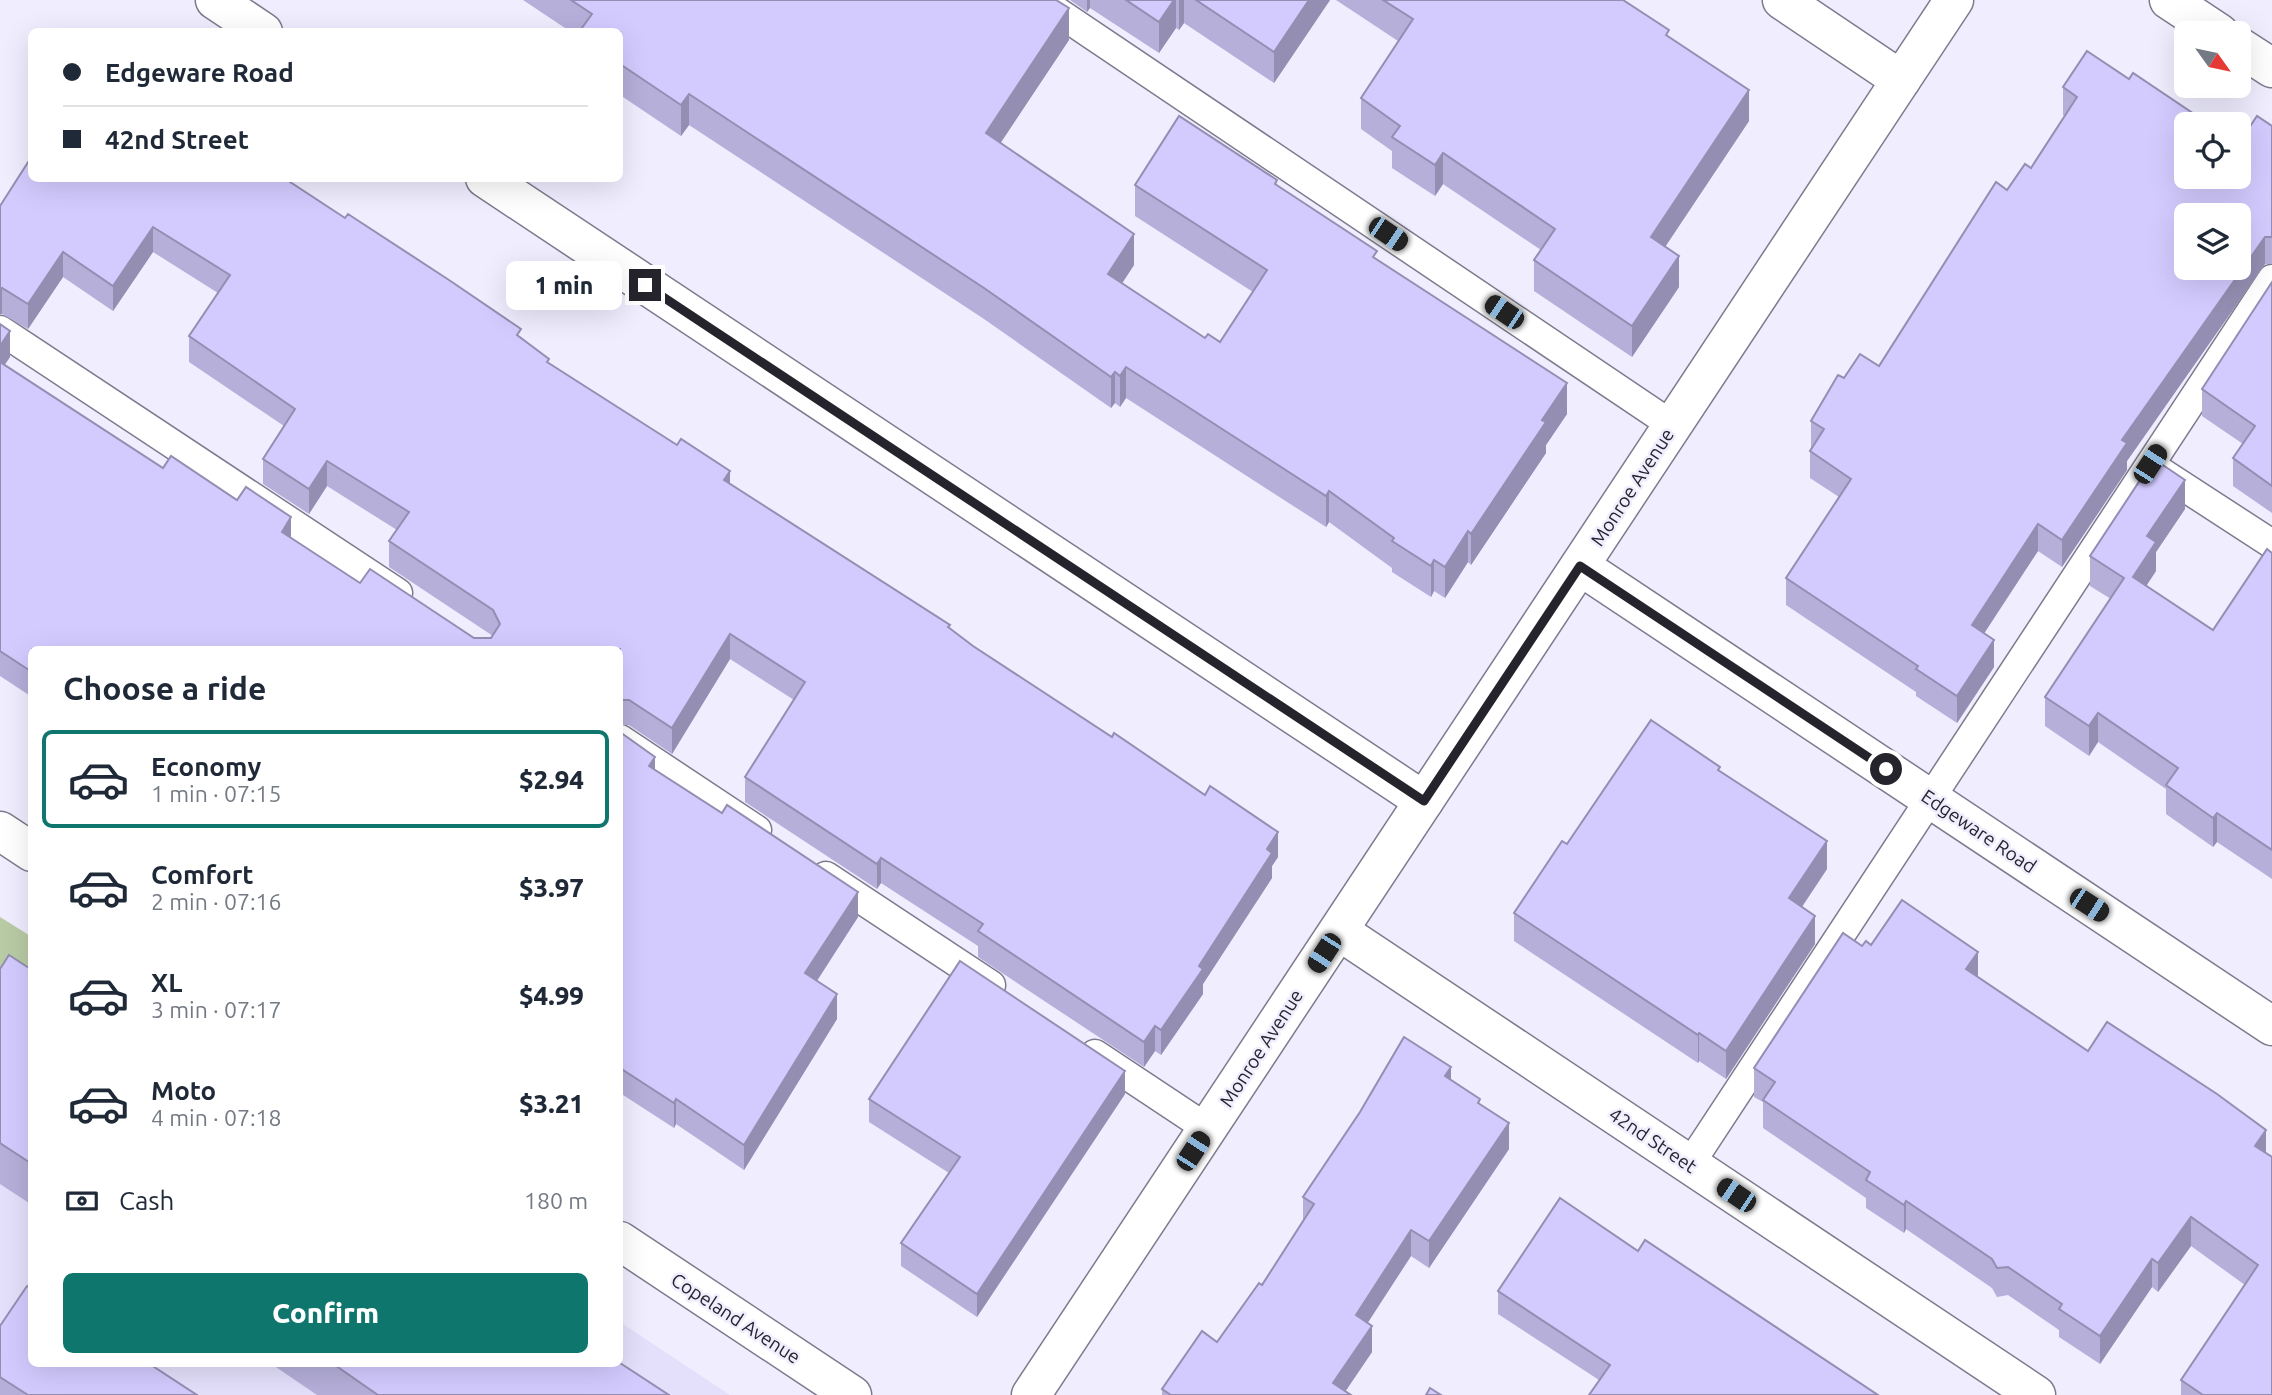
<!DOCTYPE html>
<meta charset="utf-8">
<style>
:root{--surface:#fff;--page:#f2f2f3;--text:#1f2937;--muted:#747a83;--line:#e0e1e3;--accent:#0f766e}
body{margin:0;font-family:Ubuntu,sans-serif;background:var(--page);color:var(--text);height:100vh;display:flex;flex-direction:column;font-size:26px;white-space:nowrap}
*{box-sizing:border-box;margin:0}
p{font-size:23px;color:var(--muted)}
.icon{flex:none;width:38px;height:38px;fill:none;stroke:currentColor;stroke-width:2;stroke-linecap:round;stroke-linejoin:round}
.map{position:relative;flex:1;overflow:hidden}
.panel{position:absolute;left:28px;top:646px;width:595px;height:721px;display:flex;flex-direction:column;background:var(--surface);border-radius:10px;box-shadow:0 7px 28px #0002}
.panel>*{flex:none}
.hud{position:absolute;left:28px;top:28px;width:595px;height:154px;border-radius:10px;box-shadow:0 7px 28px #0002;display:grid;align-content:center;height:154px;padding:0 35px;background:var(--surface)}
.needle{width:46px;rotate:123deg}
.tools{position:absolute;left:2174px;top:21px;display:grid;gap:14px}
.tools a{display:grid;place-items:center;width:77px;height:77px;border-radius:10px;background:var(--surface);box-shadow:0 7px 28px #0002;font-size:35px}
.end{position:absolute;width:32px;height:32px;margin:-16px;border:9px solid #25242c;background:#fff;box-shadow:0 0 0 4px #fff}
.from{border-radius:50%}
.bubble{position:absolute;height:49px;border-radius:10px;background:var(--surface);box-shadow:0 7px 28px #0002;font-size:23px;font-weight:800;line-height:49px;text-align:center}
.car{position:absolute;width:21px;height:42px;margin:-21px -10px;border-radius:9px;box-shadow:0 0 5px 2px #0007;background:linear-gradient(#222 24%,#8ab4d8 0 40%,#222 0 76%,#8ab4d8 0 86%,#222 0)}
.hud b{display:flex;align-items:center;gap:24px;height:66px;font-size:26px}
.hud b+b{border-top:2px solid var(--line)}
.hud i{width:18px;height:18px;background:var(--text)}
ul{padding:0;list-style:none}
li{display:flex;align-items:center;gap:21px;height:98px;margin:0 14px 10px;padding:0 21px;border:4px solid transparent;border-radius:10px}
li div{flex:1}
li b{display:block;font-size:26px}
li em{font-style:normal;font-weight:800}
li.active{border-color:var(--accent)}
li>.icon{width:63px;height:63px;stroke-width:1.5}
h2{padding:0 35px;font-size:32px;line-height:84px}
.pay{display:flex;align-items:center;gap:18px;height:77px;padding:0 35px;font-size:26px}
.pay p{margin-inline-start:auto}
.primary-button{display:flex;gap:14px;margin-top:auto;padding:14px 35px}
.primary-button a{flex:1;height:80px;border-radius:10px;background:var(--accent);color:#fff;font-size:28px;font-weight:800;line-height:80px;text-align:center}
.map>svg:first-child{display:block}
</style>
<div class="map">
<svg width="2272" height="1395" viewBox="0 0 2272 1395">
<rect width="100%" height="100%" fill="#efedfe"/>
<!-- built -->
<polygon fill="#e4e0fc" points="0,917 31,937 32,1363 620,1363 620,1322 730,1395 0,1395"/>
<!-- park -->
<polygon fill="#b8cba5" points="0,917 32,937 31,968 0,1016"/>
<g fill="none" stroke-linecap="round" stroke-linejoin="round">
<defs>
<g id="lane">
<polyline points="1040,0 1672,425"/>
<polyline points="0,330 398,593"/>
<polyline points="2152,466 2272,544"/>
<polyline points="620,739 757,830"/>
<polyline points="826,876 991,985"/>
<polyline points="1095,1054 1208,1129"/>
<polyline points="1690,1164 2272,279"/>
</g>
<g id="street">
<polyline points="215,0 263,32"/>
<polyline points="485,178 1424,801"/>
<polyline points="1580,566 2272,1026"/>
<polyline points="0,831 32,852"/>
<polyline points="1339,931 2036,1395"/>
<polyline points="620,1241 852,1395"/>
<polyline points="1031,1395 1901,80"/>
</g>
<g id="secondary">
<polyline points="1782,0 1901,80 1954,0"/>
<polyline points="2169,0 2219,33"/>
<polyline points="2238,46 2272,68"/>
</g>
</defs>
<!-- lane casing -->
<use href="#lane" stroke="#7d7a8d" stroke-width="31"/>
<!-- street casing -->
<use href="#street" stroke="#7d7a8d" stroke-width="41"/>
<!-- secondary casing -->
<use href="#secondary" stroke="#7d7a8d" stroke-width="41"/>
<!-- lane -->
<use href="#lane" stroke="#fff" stroke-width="28"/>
<!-- street -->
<use href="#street" stroke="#fff" stroke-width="38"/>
<!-- secondary -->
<use href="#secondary" stroke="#fff" stroke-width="38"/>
</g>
<!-- wall -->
<g fill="#b5afda">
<polygon points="523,0 1056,0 1069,40 1000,143 1134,265 1122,283 1205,338 1220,342 1253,292 1135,216 1135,185 1277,185 1377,260 1567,414 1546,445 1546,453 1471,565 1468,562 1445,598 1434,591 1431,597 1392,572 1392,568 1329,522 1326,527 1126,398 1120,407 1115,403 1111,408 984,319 689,125 681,136 620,95 620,32 571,32"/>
<polygon points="1070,0 1330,0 1274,83 1184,23 1179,30 1176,28 1159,53 1090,8 1087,12"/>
<polygon points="1336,0 1623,0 1669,37 1749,121 1665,247 1679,287 1632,357 1534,291 1534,260 1541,250 1443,184 1435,196 1392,168 1392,151 1361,129 1361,98 1398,41"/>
<polygon points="2087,51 2186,177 2245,134 2272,126 2272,264 2265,264 2127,461 2127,470 2062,567 2038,551 1984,633 1994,667 1957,723 1916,696 1916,692 1786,605 1786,578 1839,497 1810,478 1810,451 1811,448 1811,421 1844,378 1879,366 2007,190 2031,168 2065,116 2063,115 2063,87"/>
<polygon points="32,156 521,337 549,363 950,629 973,646 1278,857 1272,866 1272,878 1203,984 1203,994 1161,1055 1155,1051 1144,1067 978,957 978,946 881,883 877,889 745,802 745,777 794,700 730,659 672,754 629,725 620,725 620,649 32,649 32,697 0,676 0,324 10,357 4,365 163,468 291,538 360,583 474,638 491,638 493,636 389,567 389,541 397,530 327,486 309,514 263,484 263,459 284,426 189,362 189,336 218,293 153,252 113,311 63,277 28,329 2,314 0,206"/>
<polygon points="2272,282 2272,513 2233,486 2233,458 2243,444 2202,416 2202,389"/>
<polygon points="2185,509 2156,552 2156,571 2146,586 2213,630 2272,553 2272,879 2217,842 2213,847 2166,814 2166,789 2098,742 2089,756 2045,726 2045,697 2111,599 2090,586 2090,556"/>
<polygon points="620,732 655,770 858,917 817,981 837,1019 744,1170 676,1124 674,1128 620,1093"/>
<polygon points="1720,772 1827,869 1802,907 1815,944 1726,1079 1699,1061 1698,1063 1514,941 1514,913 1567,844"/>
<polygon points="1871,945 1978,977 2088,1051 2266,1153 2272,1395 2181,1395 2181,1380 2245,1285 2191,1246 2158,1292 2152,1287 2100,1364 2059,1337 2059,1330 2008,1295 1997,1297 1992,1288 1906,1229 1904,1233 1866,1208 1866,1198 1763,1128 1763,1102 1754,1097 1754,1068 1862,946"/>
<polygon points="0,969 32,970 32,1205 0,1184"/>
<polygon points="1451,1080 1480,1104 1509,1149 1429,1268 1411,1256 1367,1323 1372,1352 1345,1391 1351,1395 1162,1395 1162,1389 1217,1342 1262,1285 1303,1222 1303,1197"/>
<polygon points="1125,1094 977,1317 901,1266 901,1243 949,1173 869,1122 869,1099"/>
<polygon points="1638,1251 1878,1395 1599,1380 1498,1314 1498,1291"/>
<polygon points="0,1326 197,1395 0,1395"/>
<polygon points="270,1363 620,1363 669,1395 317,1395"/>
</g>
<!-- shaded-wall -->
<g fill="#948eb2">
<polygon points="1087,0 1090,0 1090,8 1087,12"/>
<polygon points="1174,0 1176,0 1176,28 1159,53 1159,22"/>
<polygon points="1179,0 1184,0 1184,23 1179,30"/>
<polygon points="1309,0 1330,0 1274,83 1274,52"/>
<polygon points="1069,8 1069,40 986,165 986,133"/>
<polygon points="1749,90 1749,121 1651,268 1651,237"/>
<polygon points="689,94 689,125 681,136 681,105"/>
<polygon points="1443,153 1443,184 1435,196 1435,165"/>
<polygon points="153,227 153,252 113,311 113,286"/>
<polygon points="1134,234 1134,265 1108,305 1108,274"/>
<polygon points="2265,237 2265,264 2127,461 2127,470 2062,567 2062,540 2122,440"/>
<polygon points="63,252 63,277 28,329 28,304"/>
<polygon points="1679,256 1679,287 1632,357 1632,326"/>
<polygon points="2,288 2,314 0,314 0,289"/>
<polygon points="10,331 10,357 0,372 0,346"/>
<polygon points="1126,367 1126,398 1120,407 1120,376"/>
<polygon points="1115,372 1115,403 1111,408 1111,377"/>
<polygon points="1567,383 1567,414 1546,445 1546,453 1471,565 1471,534 1542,420"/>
<polygon points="327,461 327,486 309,514 309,489"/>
<polygon points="730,471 730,496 724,480"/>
<polygon points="2185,480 2185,509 2156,552 2156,571 2133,606 2133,577 2147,536"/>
<polygon points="1329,491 1329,522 1326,527 1326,496"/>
<polygon points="291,517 291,542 282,532"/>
<polygon points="2038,524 2038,551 1972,652 1972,625"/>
<polygon points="1468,531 1468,562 1445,598 1445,567"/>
<polygon points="1434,560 1434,591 1431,597 1431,566"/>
<polygon points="730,634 730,659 672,754 672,728"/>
<polygon points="1994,640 1994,667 1957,723 1957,696"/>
<polygon points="2098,713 2098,742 2089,756 2089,726"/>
<polygon points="655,757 655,782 649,766"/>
<polygon points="2217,813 2217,842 2213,847 2213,818"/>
<polygon points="1278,832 1278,857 1272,866 1272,878 1203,984 1203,994 1161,1055 1161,1030 1267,849"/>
<polygon points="1827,841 1827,869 1789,926 1789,898"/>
<polygon points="881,858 881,883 877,889 877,864"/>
<polygon points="858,892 858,917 805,999 805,973"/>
<polygon points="1815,916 1815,944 1726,1079 1726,1051"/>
<polygon points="1978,952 1978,981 1966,969"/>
<polygon points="837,994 837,1019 744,1170 744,1145"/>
<polygon points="1155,1026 1155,1051 1144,1067 1144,1042"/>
<polygon points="1699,1033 1699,1061 1698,1063 1698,1035"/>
<polygon points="1451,1067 1451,1093 1445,1076"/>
<polygon points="1125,1071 1125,1094 977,1317 977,1294"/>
<polygon points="676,1099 676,1124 674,1128 674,1103"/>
<polygon points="1509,1123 1509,1149 1429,1268 1429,1241"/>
<polygon points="2266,1130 2266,1159 2255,1146"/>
<polygon points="1906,1201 1906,1229 1904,1233 1904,1205"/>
<polygon points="2191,1217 2191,1246 2158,1292 2158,1263"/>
<polygon points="1411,1230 1411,1256 1356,1341 1356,1315"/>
<polygon points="2152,1259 2152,1287 2100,1364 2100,1336"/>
<polygon points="1372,1326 1372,1352 1343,1395 1333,1383"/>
</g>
<!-- building -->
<g fill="#d3cbfe" stroke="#948eb2" stroke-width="2" fill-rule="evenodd">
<polygon points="571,0 1056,0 1069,8 986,133 1134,234 1108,274 1205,338 1208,334 1220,342 1267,270 1135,185 1179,116 1277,180 1275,184 1377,251 1373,257 1567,383 1542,420 1546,422 1471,534 1468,531 1445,567 1434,560 1431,566 1392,541 1394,538 1329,491 1326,496 1126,367 1120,376 1115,372 1111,377 984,288 689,94 681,105 620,64 620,32 579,32 592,14"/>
<polygon points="1126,0 1174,0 1159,22"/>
<polygon points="1196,0 1309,0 1274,52"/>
<polygon points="1383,0 1623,0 1669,30 1666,35 1749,90 1651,237 1679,256 1632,326 1534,260 1555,229 1443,153 1435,165 1392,137 1400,126 1361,98 1413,19"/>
<path d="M2087 51 2129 79 2133 73 2209 124H2186V177H2238V130L2245 134 2257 116 2272 126V237H2265L2122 440 2127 443 2062 540 2038 524 1972 625 1994 640 1957 696 1916 669 1918 666 1786 578 1851 479 1810 451 1824 429 1811 421 1838 375 1844 378 1860 354 1879 366 1996 182 2007 190 2025 164 2031 168 2077 97 2063 87ZM2186 215H2238V268H2186Z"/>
<polygon points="32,156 32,178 284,178 345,218 348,214 449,280 521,329 517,335 549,359 547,362 677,445 681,439 730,471 724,480 950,625 948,627 973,646 1112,737 1114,733 1205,795 1210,786 1278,832 1267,849 1272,853 1199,966 1203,969 1161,1030 1155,1026 1144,1042 978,931 983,924 881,858 877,864 745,777 805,682 730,634 672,728 629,700 620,700 620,649 32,649 32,672 0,651 0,362 163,468 171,456 237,500 246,487 291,517 282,532 360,583 370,569 474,638 491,638 500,624 493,610 389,541 409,512 327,461 309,489 263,459 295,409 189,336 230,275 153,227 113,286 63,252 28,304 2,288 0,289 0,206"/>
<polygon points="2272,282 2272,486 2233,458 2255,426 2202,389"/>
<polygon points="0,324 10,331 0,346"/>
<polygon points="2154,459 2185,480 2147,536 2156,542 2133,577 2213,630 2267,549 2272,553 2272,850 2217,813 2213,818 2166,785 2178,768 2098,713 2089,726 2045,697 2124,578 2090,556"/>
<polygon points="1651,720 1720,767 1718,770 1827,841 1789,898 1815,916 1726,1051 1699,1033 1698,1035 1514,913 1562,841 1567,844"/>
<polygon points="620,732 655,757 649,766 722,813 727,805 858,892 805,973 837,994 744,1145 676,1099 674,1103 620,1068"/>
<polygon points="1902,900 1978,952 1966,969 2088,1051 2107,1022 2217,1094 2266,1130 2255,1146 2272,1157 2272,1395 2203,1395 2181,1380 2258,1265 2191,1217 2158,1263 2152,1259 2100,1336 2059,1309 2062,1304 2008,1267 1997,1268 1992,1259 1906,1201 1904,1205 1866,1180 1870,1172 1763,1100 1775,1082 1754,1068 1843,933 1862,946 1866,941 1871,945"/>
<polygon points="9,955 32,970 32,1164 0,1143 0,969"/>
<polygon points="960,961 1125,1071 977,1294 901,1243 960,1157 869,1099"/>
<polygon points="1404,1037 1451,1067 1445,1076 1480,1099 1478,1103 1509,1123 1429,1241 1411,1230 1356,1315 1372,1326 1333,1383 1351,1395 1171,1395 1162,1389 1202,1331 1217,1342 1259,1283 1262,1285 1314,1204 1303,1197 1360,1112"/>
<polygon points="1560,1198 1638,1251 1645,1240 1878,1395 1589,1395 1610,1365 1498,1291"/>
<polygon points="27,1286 32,1289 32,1363 148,1363 197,1395 28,1395 0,1377 0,1326"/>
<polygon points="332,1363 620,1363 669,1395 378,1395"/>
<polygon points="1430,1388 1441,1395 1426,1395"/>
</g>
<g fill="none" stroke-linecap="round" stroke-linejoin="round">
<!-- route -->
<polyline stroke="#25242c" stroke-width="9" points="645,285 1424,801 1580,566 1886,769"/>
</g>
<g text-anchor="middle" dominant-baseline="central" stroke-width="5" stroke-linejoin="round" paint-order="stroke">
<!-- street labels -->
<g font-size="19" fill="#25242c" stroke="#efedfe">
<text transform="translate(1632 487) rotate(-57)">Monroe Avenue</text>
<text transform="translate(1979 831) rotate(34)">Edgeware Road</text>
<text transform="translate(1261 1048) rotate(-57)">Monroe Avenue</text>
<text transform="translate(1653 1140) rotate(34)">42nd Street</text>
<text transform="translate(736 1318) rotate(33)">Copeland Avenue</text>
</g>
</g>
</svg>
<div class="tools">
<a><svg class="needle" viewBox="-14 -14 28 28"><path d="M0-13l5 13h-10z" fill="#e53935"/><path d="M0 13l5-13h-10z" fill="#747a83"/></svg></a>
<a><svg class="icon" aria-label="locate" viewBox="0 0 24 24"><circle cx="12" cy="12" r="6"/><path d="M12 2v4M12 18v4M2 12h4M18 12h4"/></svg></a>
<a><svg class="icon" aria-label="layers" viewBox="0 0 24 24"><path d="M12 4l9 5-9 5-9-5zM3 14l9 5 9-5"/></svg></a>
</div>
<i class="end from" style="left:1886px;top:769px"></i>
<i class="end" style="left:645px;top:285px"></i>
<div class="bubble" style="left:506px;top:261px;width:116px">1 min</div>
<i class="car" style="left:1388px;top:234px;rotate:124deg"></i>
<i class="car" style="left:1504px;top:312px;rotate:304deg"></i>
<i class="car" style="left:2150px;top:464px;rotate:33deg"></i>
<i class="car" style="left:2089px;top:905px;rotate:123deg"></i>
<i class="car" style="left:1324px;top:953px;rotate:213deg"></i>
<i class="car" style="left:1193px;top:1151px;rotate:33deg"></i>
<i class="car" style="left:1736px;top:1195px;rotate:304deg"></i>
<div class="hud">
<b><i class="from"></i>Edgeware Road</b>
<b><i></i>42nd Street</b>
</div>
<section class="panel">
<h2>Choose a ride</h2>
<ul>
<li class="active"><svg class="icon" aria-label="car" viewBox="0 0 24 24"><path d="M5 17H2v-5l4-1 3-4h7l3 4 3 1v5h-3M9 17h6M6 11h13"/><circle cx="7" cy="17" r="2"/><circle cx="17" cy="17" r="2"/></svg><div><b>Economy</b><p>1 min · 07:15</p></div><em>$2.94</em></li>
<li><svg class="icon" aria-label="car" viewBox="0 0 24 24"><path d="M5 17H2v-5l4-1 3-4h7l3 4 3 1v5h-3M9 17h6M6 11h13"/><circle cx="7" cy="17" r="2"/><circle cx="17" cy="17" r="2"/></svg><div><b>Comfort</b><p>2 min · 07:16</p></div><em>$3.97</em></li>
<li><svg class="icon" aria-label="car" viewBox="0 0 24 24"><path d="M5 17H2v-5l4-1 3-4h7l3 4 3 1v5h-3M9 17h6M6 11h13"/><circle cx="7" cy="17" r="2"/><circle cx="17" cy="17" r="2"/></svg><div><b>XL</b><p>3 min · 07:17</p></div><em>$4.99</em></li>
<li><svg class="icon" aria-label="car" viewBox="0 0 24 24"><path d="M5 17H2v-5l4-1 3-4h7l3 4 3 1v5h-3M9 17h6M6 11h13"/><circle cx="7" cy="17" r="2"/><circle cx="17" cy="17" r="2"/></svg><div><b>Moto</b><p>4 min · 07:18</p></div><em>$3.21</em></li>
</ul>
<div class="pay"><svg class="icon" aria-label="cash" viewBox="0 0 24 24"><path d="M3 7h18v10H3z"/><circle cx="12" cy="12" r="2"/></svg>Cash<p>180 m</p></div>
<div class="primary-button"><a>Confirm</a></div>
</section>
</div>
